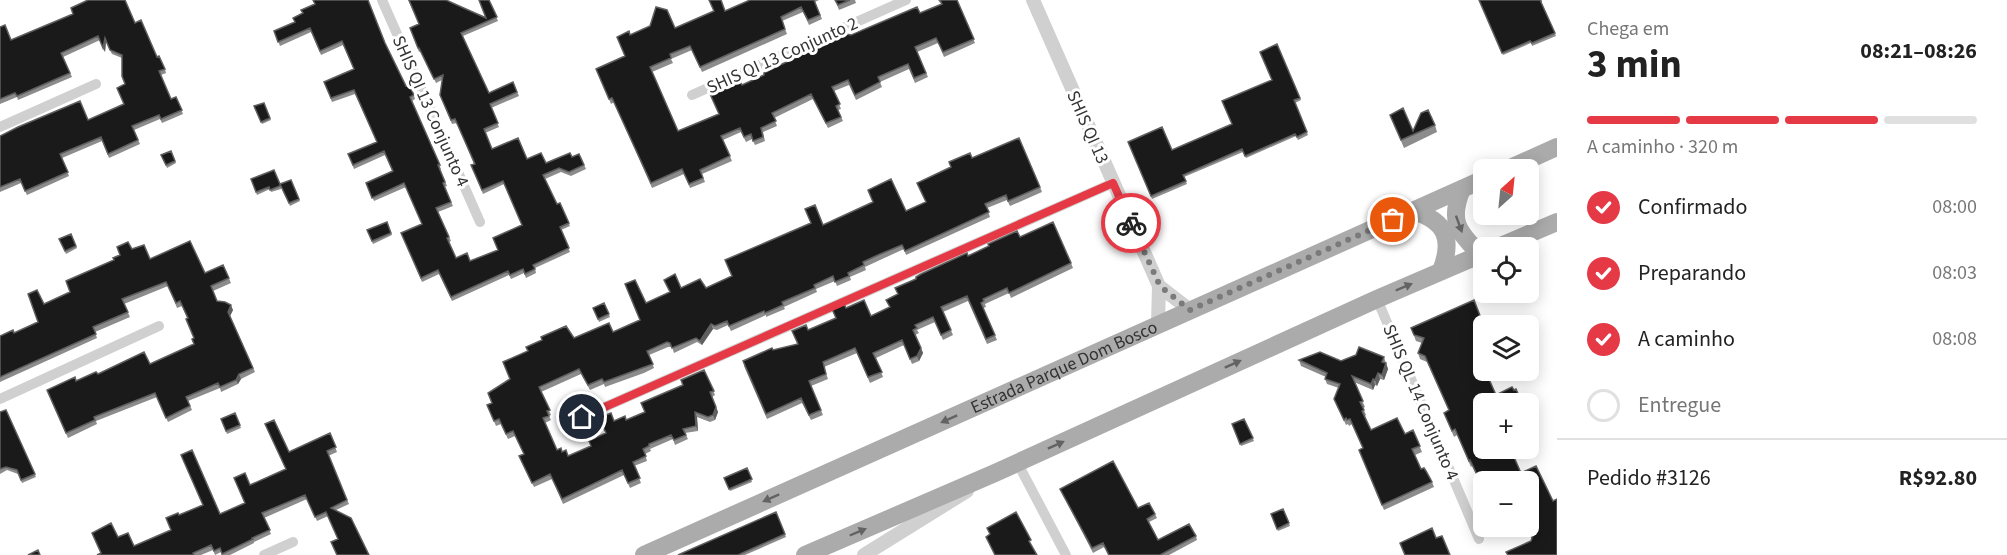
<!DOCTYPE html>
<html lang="pt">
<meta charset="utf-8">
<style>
:root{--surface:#fff;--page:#f6f6f6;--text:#222;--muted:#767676;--line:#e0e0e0;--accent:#e63946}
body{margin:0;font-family:"Source Sans 3",sans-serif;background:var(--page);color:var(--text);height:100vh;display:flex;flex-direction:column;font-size:22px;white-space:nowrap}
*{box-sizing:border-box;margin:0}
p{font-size:20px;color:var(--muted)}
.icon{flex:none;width:33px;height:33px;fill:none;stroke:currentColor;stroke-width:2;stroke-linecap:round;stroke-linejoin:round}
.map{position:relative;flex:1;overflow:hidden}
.sheet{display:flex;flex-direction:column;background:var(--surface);width:450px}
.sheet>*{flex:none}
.needle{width:39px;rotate:27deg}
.tools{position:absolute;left:1473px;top:159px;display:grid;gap:12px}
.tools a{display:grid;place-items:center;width:66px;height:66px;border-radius:9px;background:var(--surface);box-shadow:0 3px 15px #0003;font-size:30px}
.pin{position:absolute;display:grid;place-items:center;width:51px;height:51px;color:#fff;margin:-26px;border:3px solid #fff;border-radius:50%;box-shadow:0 2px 6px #0007}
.courier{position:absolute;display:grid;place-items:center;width:60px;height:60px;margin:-30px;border:4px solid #e63946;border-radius:50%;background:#fff;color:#222;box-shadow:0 2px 8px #0007}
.summary em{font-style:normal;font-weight:700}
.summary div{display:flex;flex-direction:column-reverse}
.summary{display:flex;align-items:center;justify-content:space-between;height:102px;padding:0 30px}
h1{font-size:39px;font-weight:700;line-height:45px}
.bar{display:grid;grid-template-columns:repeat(4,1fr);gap:9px 6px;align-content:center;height:72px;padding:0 30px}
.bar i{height:8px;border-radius:4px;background:var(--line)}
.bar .on{background:var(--accent)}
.bar p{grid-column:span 4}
.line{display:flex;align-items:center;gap:15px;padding:0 30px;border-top:2px solid var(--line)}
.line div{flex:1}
ol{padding:0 30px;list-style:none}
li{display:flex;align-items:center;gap:18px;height:66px}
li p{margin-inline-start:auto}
li .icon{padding:6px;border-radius:50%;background:var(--accent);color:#fff;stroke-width:4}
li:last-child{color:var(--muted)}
li i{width:33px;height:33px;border:3px solid var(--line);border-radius:50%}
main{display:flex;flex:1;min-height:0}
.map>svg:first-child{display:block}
</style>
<main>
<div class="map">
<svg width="1557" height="555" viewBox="0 0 1557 555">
<rect width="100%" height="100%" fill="#fff"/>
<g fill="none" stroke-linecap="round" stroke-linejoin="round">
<path stroke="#d0d0d0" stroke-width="10" d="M382 0 480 222
M692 95 906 0
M0 127 96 84
M1377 299 1479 539
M0 399 159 326
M582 417 1113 183
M1017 462 1066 555
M264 555 293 542"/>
<path stroke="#d0d0d0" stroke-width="14" d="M1033 0 1159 286 1158 324
M1159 286 1190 310
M864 555 967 491"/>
<g stroke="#ababab" stroke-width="18">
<path d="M1506 170 1557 147"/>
<path d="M1462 189C1449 220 1457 231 1480 254"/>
<path d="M1413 211C1447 221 1453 240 1441 271"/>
<path d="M1496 248 1557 222"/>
<path id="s1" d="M644 555 1484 179"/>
<path d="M805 555 995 473 1377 299 1484 253"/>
</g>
</g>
<path fill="#8c8c8c" d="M408 0H449L447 1 486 17 489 0 498 21 463 36 489 93 513 82 519 96 491 108 499 127 485 133 492 149 546 163 572 157 579 154 586 169 571 176 561 172 545 179 557 204 560 203 570 226 561 230 570 252 535 268 536 273 526 278 524 273 511 279 509 275 452 301 439 274 422 282 401 233 422 224 406 187 374 201 366 183 392 171 385 155 354 169 348 154 377 142 355 94 332 102 324 82 354 69 343 45 321 55 311 32 280 46 274 31 295 22 385 43 406 86 414 95 415 99 412 101 441 169H440L447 186 444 187 453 206 438 212 451 241 449 242 456 258 470 261 498 250 522 225 504 184 483 194 471 165 474 164 457 123 452 124 440 95 442 80 436 83 421 51 419 52 410 28 419 24Z
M750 0H819L815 2 822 19 809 25 803 12 782 21 787 34 702 72 692 50 671 59 673 63 652 72 678 131 718 114 742 85 851 35 920 13 941 4 938 0H957L975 43 944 57 938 43 917 52 928 77 915 83 909 69 880 82 882 87 856 100 849 85 834 91 841 109 838 110 843 121 828 128 813 99 774 118 777 126 763 132 765 141 755 145 752 139 746 142 741 132 723 140 732 161 702 174 705 182 690 188 684 174 652 188 614 102 611 104 596 69 625 56 630 35 675 28 725 11Z
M835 0H855L856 3 839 10Z
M1479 0H1542V2H1541L1556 36 1532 46 1531 43 1503 55Z
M135 23 165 69 166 73 161 75 171 99 176 97 183 114 162 123 160 119 134 130 140 144 109 158 102 141 62 158 69 176 27 195 21 183 0 192V136L88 120 124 105 125 84 122 58 112 54 106 42 105 52 100 40 63 57 72 77 18 100 17 97 0 104V27L11 40Z
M1277 44 1301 100 1295 103 1308 135 1298 140 1296 136 1246 158 1243 152 1184 177 1187 184 1152 199 1128 142 1172 150 1232 125 1271 80Z
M264 103 271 120 262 124 254 106Z
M1390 115 1413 131 1435 125 1437 132 1404 148Z
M171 151 176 163 167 168 161 155Z
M972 158 1040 187 1042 192 1010 206 1007 200 987 208 990 217 906 255 904 249 880 260 865 267 866 270 850 277 851 280 837 286 835 281 816 289 817 292 784 307 785 309 766 317V315L731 331 728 325 717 330 713 329 702 345 697 342 674 353 672 347H668L649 355 654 368 644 373 605 387 604 384 590 390 581 374 541 392 551 415 549 416 551 420 545 423 557 450 568 456 591 446 606 433 614 421 626 420 645 412 704 370 715 395 712 397 718 412 715 420 710 422 697 417 698 431 685 433 688 439 675 445 673 439 650 449 651 451 645 454 647 461 634 466 641 483 630 488 624 475 563 504 552 479 534 487 521 461 524 454 515 436 508 439 501 424 496 426 487 405 492 403 574 338 613 332 640 320 646 303 681 288H706L732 276 823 225 906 211 926 202Z
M251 179 280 184 291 180 300 201 290 206 281 187V189L271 192 270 189 257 195Z
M387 222 392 235 373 244 367 230Z
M71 234 77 248 66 254 59 239Z
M1020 237 1071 263 1073 268 1011 298 1009 293 985 304 986 307 983 308 997 340 987 344 968 301 943 312 953 335 943 340 935 322 917 330 919 333 915 335 923 353 919 361 912 364 904 345 876 358 883 377 870 383 857 353 824 367 828 379 811 386 823 415 811 420 802 403 767 419 744 366 798 344 808 330 836 318 846 308 871 316 890 307 886 300 898 295 968 256Z
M117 247 132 249 150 259 205 273 223 265 231 283 213 291 217 301 233 310 230 316 255 372 241 379 238 384 221 392 220 388 188 401 192 410 168 422 157 397 96 421 97 424 68 438 49 395 76 381 98 374 150 364 194 344V338L187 318 182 306 177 308 168 286 124 304 130 317 95 332 97 338 0 382V336L14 333 38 322 44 304 70 292 114 260 120 255Z
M1474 300 1484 326V352L1478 355 1484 367V370H1485L1496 395 1512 387 1514 390 1516 389 1522 404H1484V448H1520V450L1512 453 1521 473 1536 466 1553 501 1557 499V555H1507L1506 552 1531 541 1532 538 1527 526H1528V482H1484V497L1481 490 1483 489 1472 466 1471 467 1457 435 1454 437 1446 418 1444 413 1449 411 1427 362 1420 359 1418 353 1422 343 1416 341 1411 328Z
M604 303 610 317 599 322 593 308Z
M1384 357 1388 369 1384 380 1380 379 1377 386 1375 385 1373 390 1354 382 1365 407 1363 408 1366 415 1365 416 1371 430 1405 434 1413 430 1422 452 1415 455 1421 469 1432 482 1434 487 1384 510 1361 455 1363 448 1352 424 1349 426 1348 424 1346 425 1336 404 1339 388 1327 384 1325 379 1326 377 1301 366 1299 360 1341 361Z
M6 410 36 477 22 483 18 474 7 470 0 474V412Z
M235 413 241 428 227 434 221 419Z
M1244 419 1254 441 1241 446 1232 424Z
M330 433 337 452 328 456 349 504 336 510 338 539 328 516 317 521 307 499 264 518 271 534 254 542V543L230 555H222L221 552 215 555 213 550 201 555H97L101 553 118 537 134 546 171 530 179 515 220 514 245 503 250 485 285 469 289 452Z
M747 468 752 482 730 491 724 478Z
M1060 489 1138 508 1155 514 1157 518 1149 522 1158 540 1196 536 1197 540 1169 555H1108L1104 547 1093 553Z
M1283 509 1290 526 1278 531 1271 514Z
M776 512 786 537 745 555H678Z"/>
<path fill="#5f5f5f" d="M105 38 106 42 105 52 103 48Z
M231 305 233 310 230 316 228 312Z
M711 324 713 329 702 345 700 341Z
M921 348 923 353 919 361 917 356Z
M1386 363 1388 369 1384 380 1382 375Z
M1378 373 1380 379 1377 386 1375 380Z
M239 374 241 379 238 384 236 380Z
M1373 379 1375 385 1373 390 1371 384Z
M716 407 718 412 715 420 713 415Z
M695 412 697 417 698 431 696 426Z"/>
<path fill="#1a1a1a" stroke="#5f5f5f" stroke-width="1.5" d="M88 0H125L135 23 141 20 157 57 159 56 165 69 159 71 171 99 176 97 182 110 161 119 159 115 132 126 138 140 108 154 101 137 60 154 68 172 25 191 20 179 0 187V136L18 127 80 101 88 120 124 104 117 88 125 84 122 76V55L110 50 105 38 103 48 98 36 61 53 70 73 17 96 15 93 0 99V27L5 25 11 40 73 14 71 8Z
M313 0H368L385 43 406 86 409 85 414 95 410 97 440 165H438L445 182 443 183 451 202 436 208 449 237 447 238 456 258 467 253 470 261 498 250 493 238 522 225 503 181 482 190 471 165 475 164 455 119 451 120 440 95 443 75 434 79 419 48H418L410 28 419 24 409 0H446L486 18 479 0H489L497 17 461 33 489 93 513 82 517 92 490 104 498 123 484 129 492 149 518 138 527 159 541 153 546 163 570 153 572 157 579 154 584 165 569 172 559 168 543 175 557 204 560 203 569 223 560 227 569 248 533 265 535 269 525 274 523 269 510 275 508 271 451 297 438 270 421 278 401 233 422 224 404 183 372 198 366 183 393 171 384 151 353 165 348 154 377 142 354 90 331 98 324 82 354 69 342 41 320 51 310 28 278 42 274 31 295 22 293 18 303 13 301 10 315 4Z
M709 0H721L725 11 750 0H814L820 15 808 20 801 7 781 17 785 29 700 67 690 46 670 54 671 58 650 67 678 131 719 114 710 94 740 81 742 85 764 75V73L780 65 846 34 851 35 917 7 920 13 942 4 940 0H957L974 39 943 52 936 38 915 47 926 73 914 78 908 64 878 77 880 82 855 95 848 80 832 87 840 104 836 106 841 117 826 123 811 94 772 113 776 121 761 128 763 137 753 141 751 134 744 137 740 128 721 136 730 156 700 170 703 178 689 184 682 169 651 183 612 98 609 99 596 69 625 56 617 37 629 31 630 35 650 26 656 7 667 10 675 28 714 11Z
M835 0H850L838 5Z
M1479 0H1540L1555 33 1532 43 1530 41 1502 53Z
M1277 44 1300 98 1294 100 1307 132 1297 137 1295 134 1245 156 1242 149 1183 175 1186 181 1151 196 1128 142 1162 127 1172 150 1232 124 1222 101 1272 80 1260 52Z
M264 103 270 118 261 122 254 106Z
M1403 108 1413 131 1421 113 1428 110 1435 125 1401 140 1390 115Z
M1019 138 1040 187 1008 201 1006 195 985 204 989 212 905 251 902 245 878 255 863 262 864 265 848 273 849 276 835 282 833 276 814 285 815 288 782 302 783 305 765 313 764 311 729 326 727 321 715 326 711 324 700 341 696 338 672 348 670 343 667 342 647 351 653 364 642 368 604 382 602 379 588 385 579 369 539 387 550 410 547 411 549 416 543 418 557 450 561 448 562 452 566 450 568 456 591 446 589 441 606 433 599 418 611 413 614 421 625 416 626 420 645 412 641 403 683 385 681 380 704 370 714 391 710 392 716 407 713 415 708 417 695 412 696 426 683 429 686 435 674 440 671 435 649 444V446L643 449 646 456 633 462 640 478 628 483 622 470 562 499 550 474 532 483 519 456 524 454 513 431 506 434 499 419 494 421 487 405 492 403 488 393 510 379 503 362 528 351 526 347 542 340 541 337 566 326 574 338 609 323 613 332 640 320 625 284 635 280 646 303 670 292 664 280 675 274 681 288 700 279 706 288 732 276 725 260 811 223 805 209 815 205 823 225 873 202 868 190 891 179 906 211 926 202 917 183 951 167 949 162 970 153 972 158Z
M171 151 175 161 166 165 161 155Z
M274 170 280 184 291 180 299 199 289 203 280 184V186L270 190 269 187 256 192 251 179Z
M387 222 391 233 372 241 367 230Z
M1053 222 1071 263 1009 293 1007 288 983 299 984 301 981 303 995 335 986 339 967 296 941 307 951 330 941 335 933 317 915 325 917 328 913 330 921 348 917 356 910 359 902 340 873 353 882 372 868 377 855 348 823 362 826 374 809 381 821 410 809 415 801 398 766 414 743 361 772 348 773 350 798 344 792 331 806 325 808 330 836 318 832 309 844 304 846 308 864 300 871 316 890 307 886 300 898 294 895 288 916 279V277L921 274 967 253 968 256 989 246 988 244 1017 231 1020 237Z
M71 234 76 246 65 251 59 239Z
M190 241 205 273 223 265 229 278 211 286 217 301 225 302 231 305 228 312 253 368 239 374 236 380 220 387 218 383 186 397 190 406 166 418 155 393 94 417 95 420 66 433 47 390 75 377 76 381 96 372 98 374 144 352 150 364 194 344 192 339 194 338 186 319 188 318 180 301 176 303 166 282 122 299 128 312 93 327 96 334 0 377V336L13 330 14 333 38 322 28 294 37 290 44 304 70 292 66 281 114 260 113 258 120 255 117 247 128 242 132 249 144 245 150 259Z
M1474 300 1484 326V345L1475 349 1484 367V370H1485L1496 395 1512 387 1514 390 1516 389 1521 401 1515 404H1484V448H1510L1521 473 1536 466 1553 501 1557 499V555H1508L1506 552 1531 541 1532 538 1527 526H1528V482H1484V489L1470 460 1469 461 1455 429 1452 431 1444 413 1449 410 1425 356 1418 353 1424 338 1414 335 1411 328Z
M604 303 609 314 598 319 593 308Z
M1359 347 1384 357 1382 362 1386 363 1382 375 1378 373 1375 380 1373 379 1371 384 1352 376 1363 401 1360 402 1364 410 1362 411 1371 430 1397 418 1405 434 1413 430 1420 446 1412 449 1421 469 1424 468 1426 471 1432 482 1382 505 1359 450 1363 448 1350 419 1347 420 1346 418 1344 420 1334 399 1340 384 1325 379 1327 373 1299 360 1320 352 1341 361 1356 355Z
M6 410 35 474 21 480 17 470 6 467 0 469V412Z
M235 413 240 425 226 431 221 419Z
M1244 419 1253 438 1240 444 1232 424Z
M274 420 289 452 330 433 336 447 327 451 347 500 331 508 351 518 369 555H337L331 542 338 539 326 512 315 517 305 495 262 513 270 530 252 538 253 539 222 554 220 548 214 551 211 545 193 553 194 555H97L101 553 92 533 111 523 118 537 128 533 134 546 171 530 166 518 178 513 179 515 203 505 181 455 192 450 220 514 245 503 234 478 245 473 250 485 286 469 265 424Z
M1113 461 1138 508 1149 503 1155 514 1147 519 1158 540 1189 524 1196 536 1160 555H1109L1103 543 1092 548 1060 489Z
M747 468 752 479 729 489 724 478Z
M1283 509 1289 523 1277 529 1271 514Z
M776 512 785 534 738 555H678Z
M1016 512 1031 540 1029 541 1037 555H995L986 537 990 534 987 528Z
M1432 528 1436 538 1442 536 1450 555H1405L1400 543Z
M38 550 40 555H28Z"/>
<defs><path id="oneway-solid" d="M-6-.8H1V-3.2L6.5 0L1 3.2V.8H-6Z" transform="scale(1.5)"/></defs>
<g fill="#636363">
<use href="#oneway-solid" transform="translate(1459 224) rotate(70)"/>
<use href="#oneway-solid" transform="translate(1404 287) rotate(-23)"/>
<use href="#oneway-solid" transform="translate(1233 364) rotate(-24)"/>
<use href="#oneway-solid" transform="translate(949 419) rotate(156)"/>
<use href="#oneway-solid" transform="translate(1056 445) rotate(-24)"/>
<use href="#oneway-solid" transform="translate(771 498) rotate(156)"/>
<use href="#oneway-solid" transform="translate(858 532) rotate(-23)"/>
</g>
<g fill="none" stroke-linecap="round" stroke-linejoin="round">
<path stroke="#7a7a7a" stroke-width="6" stroke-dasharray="0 10.8" d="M1131 223 1160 286 1190 310 1393 220"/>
<path stroke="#e63946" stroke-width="8" d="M582 417 1113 183 1131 223"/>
</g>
<g text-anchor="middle" stroke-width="6" stroke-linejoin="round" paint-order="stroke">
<g font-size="18" fill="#333" stroke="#fff">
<text transform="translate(782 55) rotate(-24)" y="6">SHIS QI 13 Conjunto 2</text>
<text transform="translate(431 111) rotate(66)" y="6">SHIS QI 13 Conjunto 4</text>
<text transform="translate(1088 127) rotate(66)" y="6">SHIS QI 13</text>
<text dy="6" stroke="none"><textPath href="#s1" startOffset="460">Estrada Parque Dom Bosco</textPath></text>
<text transform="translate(1421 402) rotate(67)" y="6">SHIS QL 14 Conjunto 4</text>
</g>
</g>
</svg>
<div class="tools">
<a><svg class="needle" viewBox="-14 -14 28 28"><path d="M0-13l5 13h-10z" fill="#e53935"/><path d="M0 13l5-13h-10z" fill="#767676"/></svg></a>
<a><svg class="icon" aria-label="locate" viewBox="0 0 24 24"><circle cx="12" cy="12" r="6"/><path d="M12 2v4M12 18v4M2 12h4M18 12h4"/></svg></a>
<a><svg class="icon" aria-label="layers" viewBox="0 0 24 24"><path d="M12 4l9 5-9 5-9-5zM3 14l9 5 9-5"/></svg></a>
<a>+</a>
<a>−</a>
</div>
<div class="pin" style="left:1393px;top:220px;background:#ea580c"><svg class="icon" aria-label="bag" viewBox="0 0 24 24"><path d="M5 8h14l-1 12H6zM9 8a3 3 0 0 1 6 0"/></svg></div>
<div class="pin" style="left:582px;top:417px;background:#1f2937"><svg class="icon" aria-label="home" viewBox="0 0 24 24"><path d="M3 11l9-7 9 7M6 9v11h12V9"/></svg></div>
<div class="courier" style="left:1131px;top:223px"><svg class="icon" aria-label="bike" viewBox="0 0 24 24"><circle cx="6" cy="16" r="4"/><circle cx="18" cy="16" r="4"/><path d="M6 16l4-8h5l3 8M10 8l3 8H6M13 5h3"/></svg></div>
</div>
<section class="sheet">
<div class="summary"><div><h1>3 min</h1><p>Chega em</p></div><em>08:21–08:26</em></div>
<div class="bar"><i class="on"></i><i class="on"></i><i class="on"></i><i></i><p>A caminho · 320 m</p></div>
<ol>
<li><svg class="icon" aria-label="check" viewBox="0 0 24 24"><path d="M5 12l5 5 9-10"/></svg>Confirmado<p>08:00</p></li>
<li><svg class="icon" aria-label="check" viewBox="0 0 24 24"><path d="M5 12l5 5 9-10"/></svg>Preparando<p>08:03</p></li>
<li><svg class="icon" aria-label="check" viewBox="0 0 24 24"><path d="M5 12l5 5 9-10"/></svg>A caminho<p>08:08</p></li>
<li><i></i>Entregue</li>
</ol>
<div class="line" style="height:78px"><div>Pedido #3126</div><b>R$92.80</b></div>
</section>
</main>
